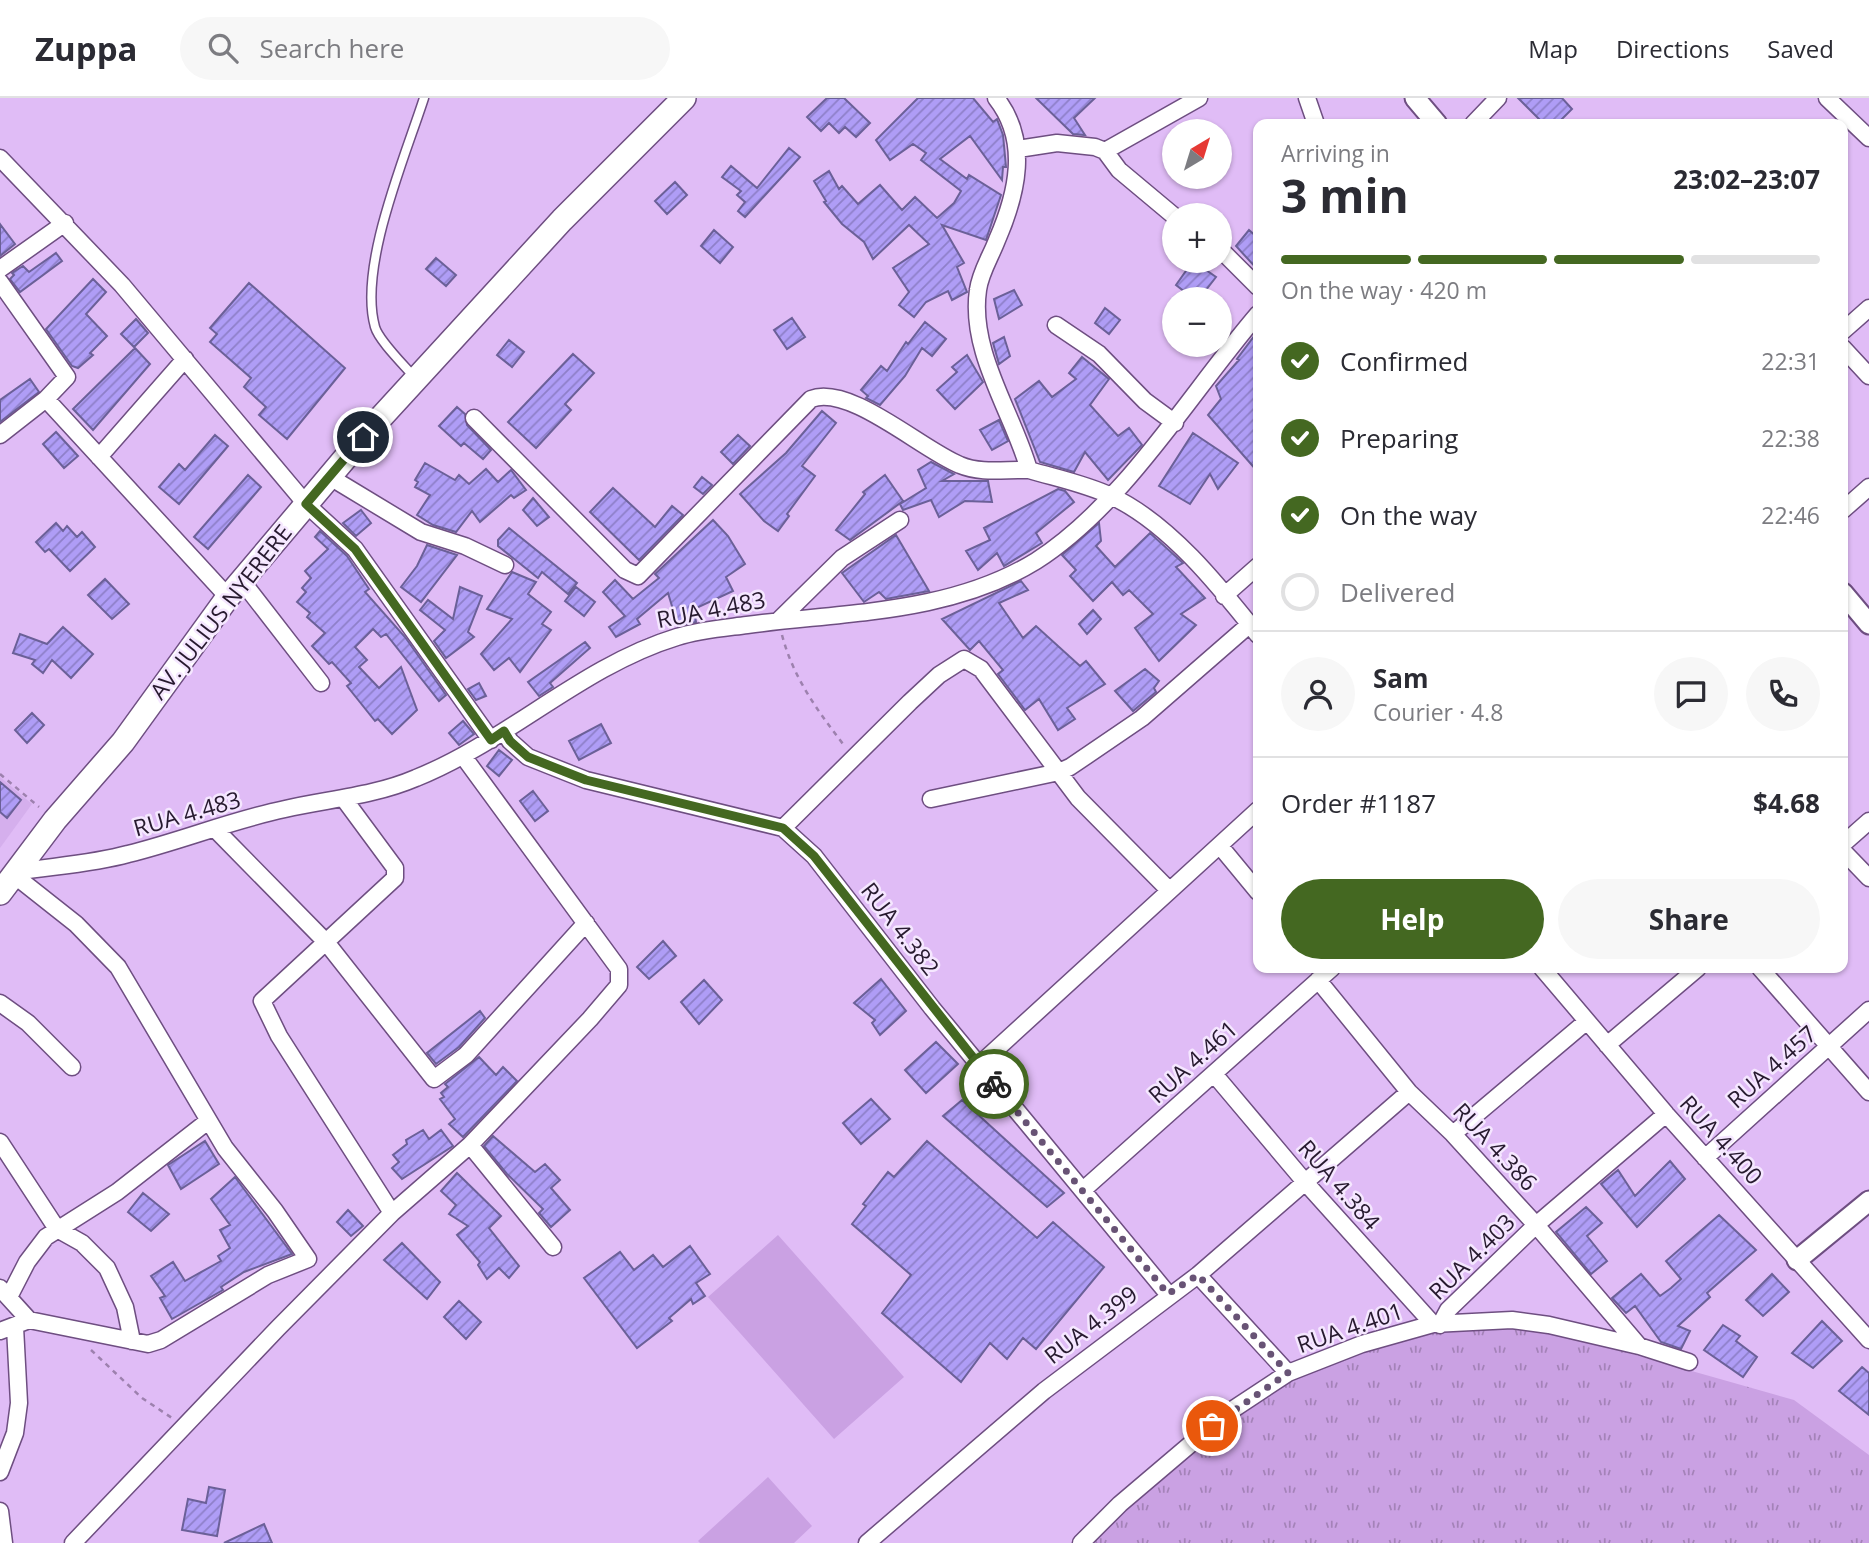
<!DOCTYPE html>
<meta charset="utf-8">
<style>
:root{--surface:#fff;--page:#f7f7f7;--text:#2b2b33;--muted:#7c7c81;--line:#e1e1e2;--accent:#446821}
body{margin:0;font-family:"Open Sans",sans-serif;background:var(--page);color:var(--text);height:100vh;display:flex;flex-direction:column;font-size:26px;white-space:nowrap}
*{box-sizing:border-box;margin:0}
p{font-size:23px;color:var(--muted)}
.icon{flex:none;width:38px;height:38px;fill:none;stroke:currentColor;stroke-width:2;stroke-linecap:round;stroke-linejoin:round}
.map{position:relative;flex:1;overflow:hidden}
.sheet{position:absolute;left:1253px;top:21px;width:595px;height:854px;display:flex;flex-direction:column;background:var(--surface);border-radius:14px;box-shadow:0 2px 5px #0004}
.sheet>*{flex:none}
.needle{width:46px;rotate:38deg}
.buttons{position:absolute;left:1162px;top:21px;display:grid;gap:14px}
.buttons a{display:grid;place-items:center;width:70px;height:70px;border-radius:50%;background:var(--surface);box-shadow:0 2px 5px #0004;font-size:35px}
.pin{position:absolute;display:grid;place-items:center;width:60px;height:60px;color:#fff;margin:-30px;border:4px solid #fff;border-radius:50%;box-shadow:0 2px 7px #0007}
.courier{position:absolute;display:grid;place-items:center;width:70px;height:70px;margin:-35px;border:5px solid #446821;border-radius:50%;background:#fff;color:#222;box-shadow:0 2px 9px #0007}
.summary em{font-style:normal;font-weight:700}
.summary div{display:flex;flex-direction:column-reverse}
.summary{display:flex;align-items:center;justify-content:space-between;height:119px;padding:0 28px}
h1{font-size:46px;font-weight:700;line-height:52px}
.bar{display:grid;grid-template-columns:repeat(4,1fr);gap:10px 7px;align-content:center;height:84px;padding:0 28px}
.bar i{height:9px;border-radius:5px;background:var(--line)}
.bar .selected{background:var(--accent)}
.bar p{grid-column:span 4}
.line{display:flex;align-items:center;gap:18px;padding:0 28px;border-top:2px solid var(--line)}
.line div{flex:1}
.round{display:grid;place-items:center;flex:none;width:74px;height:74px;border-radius:37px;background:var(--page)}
ol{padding:0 28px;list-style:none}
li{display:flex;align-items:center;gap:21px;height:77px}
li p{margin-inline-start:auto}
li .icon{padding:7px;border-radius:50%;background:var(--accent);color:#fff;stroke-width:4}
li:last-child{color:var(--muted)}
li i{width:38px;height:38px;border:4px solid var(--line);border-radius:50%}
.primary-button{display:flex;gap:14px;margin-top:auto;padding:14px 28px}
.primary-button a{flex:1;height:80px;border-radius:42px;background:var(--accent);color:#fff;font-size:28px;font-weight:700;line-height:80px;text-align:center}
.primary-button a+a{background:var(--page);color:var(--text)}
header{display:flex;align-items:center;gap:42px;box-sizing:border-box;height:98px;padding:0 35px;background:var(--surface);border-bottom:2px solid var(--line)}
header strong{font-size:33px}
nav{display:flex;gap:38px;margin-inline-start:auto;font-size:24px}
.search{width:490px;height:63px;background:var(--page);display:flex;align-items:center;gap:18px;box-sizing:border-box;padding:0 24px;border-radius:38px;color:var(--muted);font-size:26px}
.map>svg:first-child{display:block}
</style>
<header>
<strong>Zuppa</strong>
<div class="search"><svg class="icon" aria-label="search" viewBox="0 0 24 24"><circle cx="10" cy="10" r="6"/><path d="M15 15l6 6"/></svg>Search here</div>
<nav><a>Map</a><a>Directions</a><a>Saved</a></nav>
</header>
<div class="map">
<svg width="1869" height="1445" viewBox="0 0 1869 1445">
<defs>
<pattern id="grass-tufts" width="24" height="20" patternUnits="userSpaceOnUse" patternTransform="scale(1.75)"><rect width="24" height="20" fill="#caa1e3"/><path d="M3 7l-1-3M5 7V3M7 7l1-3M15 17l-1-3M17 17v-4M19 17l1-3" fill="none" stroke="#a482b8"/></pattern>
<pattern id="building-hatch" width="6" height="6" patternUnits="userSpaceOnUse" patternTransform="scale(1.75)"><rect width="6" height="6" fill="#af9df6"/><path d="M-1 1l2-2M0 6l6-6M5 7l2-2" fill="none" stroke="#8e7fc8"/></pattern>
</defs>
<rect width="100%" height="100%" fill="#e0bcf6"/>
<path fill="#d5afed" d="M0 679 32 706 0 750Z"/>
<path fill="url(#grass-tufts)" d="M1512 1222 1794 1302 1869 1357V1445H1085L1276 1282 1388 1239Z"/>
<path fill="#caa1e3" d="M778 1137 904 1279 834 1341 708 1199Z
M768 1379 812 1428 794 1445H700L698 1443Z"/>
<path fill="url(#building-hatch)" stroke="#6b6098" stroke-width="2" d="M827 0H844L870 25 856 39 845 29 839 35 829 25 821 33 807 19Z
M918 0H973L993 24 997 21 1003 37 1006 69H1003L1002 82 970 38 940 61 967 81 969 77 1001 97 986 142 942 127 964 165 957 169 967 194 952 202 948 193 926 204 914 219 899 207 909 194 893 170 929 146 909 127 873 161 864 144 842 126 824 104 826 103 814 83 829 73 839 91 842 88 858 106 880 87 902 112 915 99 937 120 954 105 961 93 921 62 926 55 913 46 890 62 876 42Z
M1036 0H1095L1074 20 1085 37 1073 36Z
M1518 0H1562L1572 11 1557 26H1544Z
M789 50 800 59 745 119 738 113 745 104 737 97 741 93 722 79 731 68 757 90Z
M675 84 687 97 667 116 655 103Z
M0 126 15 146 0 158Z
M714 132 733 149 720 165 701 148Z
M1249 132 1258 140V172L1236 148Z
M56 155 62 163 20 194 10 181 14 177 12 175 23 168 29 174Z
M436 160 456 177 446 188 426 171Z
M1193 163 1216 179 1199 201H1194L1176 187Z
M93 181 106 194 86 216 107 238 90 255 93 257 78 270 72 268 46 231Z
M249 185 345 270 287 341 259 317 266 309 244 289 251 280 210 244 217 236 210 230Z
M1014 192 1022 207 999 221 994 201Z
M1105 210 1120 222 1109 236 1095 225Z
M792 220 805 239 787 251 774 232Z
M136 221 148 235 134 249 121 236Z
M925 224 946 241 932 258 922 250 905 278 880 307 866 300 868 298 861 292 881 268 887 273 906 244 908 246Z
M1258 233V374L1208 317 1221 301 1216 288 1239 262 1237 261Z
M1004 239 1010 258 999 266 993 245Z
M509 242 524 254 512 269 497 257Z
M135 250 150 266 93 332 73 311Z
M573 256 594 275 565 306 571 312 536 350 508 324Z
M967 257 983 284 955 311 937 292 957 274 952 269Z
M1082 259 1109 281 1090 307 1118 338 1129 330 1142 347 1108 382 1085 354 1074 374 1040 364 1015 301 1039 283 1052 299 1076 281 1069 275Z
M30 281 39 294 0 324V302Z
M457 309 465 316 467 327 491 352 483 361 464 345 461 348 439 328Z
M822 313 836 325 802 368 815 378 787 416 789 418 778 433 764 423 740 396 786 355Z
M999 322 1008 343 992 352 980 332Z
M56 334 78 358 64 370 43 346Z
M1193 335 1238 365 1218 391 1210 376 1190 406 1159 388Z
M215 337 228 348 179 406 159 389 179 366 185 372Z
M738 337 750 348 733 366 721 354Z
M931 364 954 376 942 383H988L992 404 965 403 939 419 931 402 903 412 900 406 926 390 918 372Z
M425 365 455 382 459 377 469 386 486 371 498 384 511 372 526 392 514 400 511 397 480 424 472 413 456 434 433 427 417 417 430 397 415 389 418 384 415 382Z
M248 377 261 389 208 451 194 439Z
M885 377 903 403 850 442 836 432 865 396 863 394Z
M702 379 712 387 703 396 694 389Z
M613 390 655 429 672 408 683 417 639 462 590 414Z
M1058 391 1065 393 1074 404 1036 435 1042 445 1004 468 997 455 978 472 966 453 990 442 984 430Z
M533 400 549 419 537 428 523 412Z
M361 412 371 425 356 438 343 425Z
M713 422 728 438 745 466 726 479 733 493 694 511 696 524 678 528 668 495 637 521 640 526 616 539 609 529 625 518 603 494 615 482 633 501 659 480 655 476Z
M56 425 63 433 67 428 77 439 82 434 95 449 70 473 49 451 45 454 36 444Z
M1099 425 1101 443 1096 448 1115 469 1150 435 1183 465 1176 469 1205 500 1181 516 1196 527 1159 563 1135 530 1153 516 1129 492 1123 497 1112 484 1093 503 1070 478 1076 472 1062 457Z
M509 430 577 485 568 496 542 474 538 480 498 448V442Z
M320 433 347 458 369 491 365 494 405 539 446 597 439 603 386 536 381 539 373 531 355 549 367 562 359 569 379 590 401 569 417 612 392 636 378 621 375 623 347 588 351 585 332 564 329 566 312 548 325 535 307 519 310 515 297 504 306 494 302 490 311 480 305 473 328 451 315 439Z
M896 437 929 493 886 501 879 494 864 504 842 475Z
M427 447 457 457 421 504 401 489 417 468Z
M512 474 536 484 528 496 551 514 542 526 551 532 520 574 509 560 494 572 481 556 512 521 487 511Z
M105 481 129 506 112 521 88 497Z
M1021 483 1028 492 999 505 1023 540 1036 528 1080 568 1086 563 1105 586 1067 610 1075 621 1058 632 1039 601 1025 612 998 576 1003 572 979 543 970 552 942 521Z
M460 489 482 498 468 534 474 539 446 560 434 543 445 532 420 512 428 502 453 521Z
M576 489 595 504 584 518 565 503Z
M1093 512 1101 521 1087 536 1079 526Z
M63 529 93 556 71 580 52 562 43 575 32 566 35 562 13 555 20 536 47 546Z
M585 544 590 550 550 585 553 589 539 598 528 584Z
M1145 571 1159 583 1154 590 1156 594 1133 613 1115 593Z
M479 585 486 598 476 602 468 591Z
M32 615 44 627 27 645 15 632Z
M463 623 474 636 459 647 449 635Z
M601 626 611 645 579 662 569 643Z
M499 652 512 662 499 678 487 668Z
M0 684 21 702 7 720 0 714Z
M533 693 548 713 535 723 520 703Z
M663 843 676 858 649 881 637 869Z
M881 881 906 913 880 937 872 925 875 922 854 905Z
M704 882 722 902 699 926 681 904Z
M480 913 485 920 459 949 436 966 427 955Z
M936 944 958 966 926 995 905 972Z
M479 959 496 977 503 969 517 983 463 1039 449 1026 455 1021 440 1001 444 999 441 995 448 989 445 986Z
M871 1001 890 1021 861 1046 843 1025Z
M962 1002 1064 1095 1047 1109 943 1018Z
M423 1032 429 1041 441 1032 453 1048 402 1081 392 1070 399 1064 393 1057 407 1046 406 1042Z
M493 1038 535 1074 545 1066 560 1082 551 1090 570 1112 551 1129 539 1115 543 1111 507 1076 484 1048Z
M205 1043 219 1066 181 1091 168 1067Z
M927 1043 1037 1140 1053 1124 1104 1169 1036 1251 1023 1240 1007 1261 990 1245 961 1284 882 1215 911 1177 852 1126 866 1108 863 1106 888 1074 894 1079Z
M1670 1063 1685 1081 1637 1129 1601 1086 1618 1072 1635 1098Z
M457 1075 501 1118 489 1130 519 1168 509 1180 499 1170 487 1181 478 1167 480 1164 457 1137 468 1128 449 1116 456 1107 441 1093Z
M235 1079 292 1156 244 1174 221 1189 223 1192 172 1221 160 1200 165 1198 151 1178 173 1164 185 1183 221 1163 218 1158 230 1150 220 1132 230 1127 211 1101Z
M143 1095 169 1116 151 1133 128 1114Z
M1586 1109 1602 1125 1587 1138 1607 1163 1591 1176 1556 1134Z
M348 1112 363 1128 351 1138 337 1124Z
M1719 1117 1756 1152 1707 1195 1710 1199 1678 1228 1690 1233 1681 1251 1661 1244 1635 1208 1626 1215 1612 1200 1641 1176 1660 1198 1671 1190 1681 1181 1666 1163Z
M402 1145 440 1184 427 1201 384 1162Z
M690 1148 710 1176 696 1185 705 1198 693 1206 691 1201 669 1220 672 1223 637 1250 584 1180 620 1154 634 1172 653 1157 663 1169Z
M1772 1176 1789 1194 1763 1218 1746 1202Z
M459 1203 481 1224 466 1241 444 1219Z
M1822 1223 1842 1243 1813 1270 1792 1255Z
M1723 1227 1740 1238 1736 1243 1757 1259 1743 1279 1704 1252Z
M1862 1269 1869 1275V1317L1839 1293Z
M209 1389 225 1392 217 1438 182 1432 188 1401 206 1405Z
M264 1426 272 1445H224Z"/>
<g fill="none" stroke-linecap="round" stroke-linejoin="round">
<g stroke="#6e4e81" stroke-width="11">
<path id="service" d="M415 280C405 268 379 243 375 229 358 169 405 59 424 0"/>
</g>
<g stroke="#6e4e81" stroke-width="19">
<path id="minor" d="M996 0C1030 43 1017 96 997 142 991 158 980 175 978 192 969 254 1013 315 1029 372 1056 380 1086 386 1111 398 1169 425 1219 488 1258 537
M1307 0 1316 26
M1827 0 1869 40
M1473 26 1498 0
M1018 51 1057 45 1095 49 1105 53 1119 72 1174 118
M1105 53 1199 0
M0 60 122 187 306 406 355 451 491 642
M1220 151 1258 189
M0 171 65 125
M0 184 67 279 46 301 0 337
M1056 227 1099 256 1145 303 1175 325
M1843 233 1869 210
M1843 250 1869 278
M46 301 228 499
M474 320 625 472 638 478 811 301C850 286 922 352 960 367 981 376 1007 371 1029 372
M99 359 185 261
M330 379 421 434 465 448 505 467
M1843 412 1869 389
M242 483 321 585
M1224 498 1258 468
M778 523 842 460 900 422
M504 633 510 643 528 659 586 682 783 730 814 758 932 910 1168 1196
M344 701 395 770V780L262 903 279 938 392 1115
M931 701 1059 674 1070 669 1142 620 1250 526
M783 730 910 604 939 577 964 561 981 571 1078 700 1168 791
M215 731 326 844 434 981 466 957 586 825
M1843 746 1869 723
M1220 748 1258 794
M1843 753 1869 780
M16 774C53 768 92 766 128 756 181 743 232 722 285 711 329 701 374 698 416 680 508 643 582 568 677 539 699 532 724 530 747 527 844 514 950 516 1036 463 1125 406 1190 295 1258 216
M1542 870 1666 1016 1869 1242
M1760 870 1869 994
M1318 882 1409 994 1453 1036 1536 1127 1639 1248
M0 905 28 925 72 969
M1607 947 1698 870
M979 967 1258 712
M1214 976 1305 1084 1433 1226
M1453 1036 1587 923
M0 1044 57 1131 82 1145 107 1170 125 1209 132 1243
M470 1047 553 1149
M1705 1060 1869 912
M1083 1092 1332 870
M1198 1177 1288 1275
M0 1190 29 1222
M9 1199 27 1164 46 1139 117 1094 208 1023
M1440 1227 1448 1212 1536 1127 1666 1016
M0 1233 29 1222 148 1246 161 1242 268 1177 308 1161 275 1113 225 1050 118 869 76 826 14 777
M0 1374 15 1335 19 1305 15 1229
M0 1413 4 1445
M73 1445 278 1230 392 1115 470 1047 590 921 619 887V871L463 658
M867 1445 1044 1293 1198 1177 1409 994
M1081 1445 1120 1406 1226 1316 1288 1275 1362 1246 1433 1226 1512 1222 1549 1227 1639 1248 1689 1264"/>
</g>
<g stroke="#6e4e81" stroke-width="23">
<path id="tertiary" d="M1415 0 1437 26
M1843 495 1869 526
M1797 1162 1869 1103"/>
</g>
<g stroke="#6e4e81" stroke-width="26">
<path id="secondary" d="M0 795 55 722 123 644 228 499 363 339 562 122 684 0"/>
</g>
<path stroke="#9d81ae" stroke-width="2.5" stroke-dasharray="5 5" stroke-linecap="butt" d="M782 537C793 579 817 612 843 646
M0 676 39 709
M91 1252 142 1300 172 1320"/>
<use href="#service" stroke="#fff" stroke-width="8"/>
<use href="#minor" stroke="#fff" stroke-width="16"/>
<use href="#tertiary" stroke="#fff" stroke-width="19"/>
<use href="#secondary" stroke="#fff" stroke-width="23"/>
</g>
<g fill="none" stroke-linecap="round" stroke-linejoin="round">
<path stroke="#685375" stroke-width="7" stroke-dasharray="0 12.6" d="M994 986 1168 1196 1198 1177 1288 1275 1212 1328"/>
<path stroke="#446821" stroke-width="9" d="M363 339 306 406 355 451 491 642 504 633 510 643 528 659 586 682 783 730 814 758 994 986"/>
</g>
<g text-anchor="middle" stroke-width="5" stroke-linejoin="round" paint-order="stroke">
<g font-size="23" fill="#271a2f" stroke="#f5e7ff">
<text transform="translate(711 512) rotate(-11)" y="8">RUA 4.483</text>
<text transform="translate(221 514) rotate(-52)" y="8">AV. JULIUS NYERERE</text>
<text transform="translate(187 716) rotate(-16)" y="8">RUA 4.483</text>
<text transform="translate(900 831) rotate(52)" y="8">RUA 4.382</text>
<text transform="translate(1193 964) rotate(-42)" y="8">RUA 4.461</text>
<text transform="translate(1772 969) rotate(-42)" y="8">RUA 4.457</text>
<text transform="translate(1721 1042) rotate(48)" y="8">RUA 4.400</text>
<text transform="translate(1495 1049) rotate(47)" y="8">RUA 4.386</text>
<text transform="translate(1339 1087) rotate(49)" y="8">RUA 4.384</text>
<text transform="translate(1472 1159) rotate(-45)" y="8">RUA 4.403</text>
<text transform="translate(1091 1227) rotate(-38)" y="8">RUA 4.399</text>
<text transform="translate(1350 1230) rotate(-19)" y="8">RUA 4.401</text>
</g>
</g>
</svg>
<div class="buttons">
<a><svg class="needle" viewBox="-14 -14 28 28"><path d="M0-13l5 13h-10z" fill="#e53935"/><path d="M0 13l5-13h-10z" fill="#7c7c81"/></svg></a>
<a>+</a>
<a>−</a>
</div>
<div class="pin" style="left:1212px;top:1328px;background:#ea580c"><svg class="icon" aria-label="bag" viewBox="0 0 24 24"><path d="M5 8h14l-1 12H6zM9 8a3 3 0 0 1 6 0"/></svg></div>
<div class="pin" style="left:363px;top:339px;background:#1f2937"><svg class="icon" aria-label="home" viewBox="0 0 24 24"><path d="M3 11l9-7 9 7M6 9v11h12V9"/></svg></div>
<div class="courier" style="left:994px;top:986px"><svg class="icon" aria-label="bike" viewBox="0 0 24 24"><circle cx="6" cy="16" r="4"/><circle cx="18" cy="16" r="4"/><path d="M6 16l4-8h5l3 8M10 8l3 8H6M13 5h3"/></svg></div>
<section class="sheet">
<div class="summary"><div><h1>3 min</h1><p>Arriving in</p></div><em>23:02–23:07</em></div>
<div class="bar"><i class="selected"></i><i class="selected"></i><i class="selected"></i><i></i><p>On the way · 420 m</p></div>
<ol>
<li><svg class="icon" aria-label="check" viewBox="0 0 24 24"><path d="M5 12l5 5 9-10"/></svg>Confirmed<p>22:31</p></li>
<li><svg class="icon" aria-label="check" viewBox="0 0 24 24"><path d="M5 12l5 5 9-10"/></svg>Preparing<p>22:38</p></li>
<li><svg class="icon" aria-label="check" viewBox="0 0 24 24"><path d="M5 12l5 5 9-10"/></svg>On the way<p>22:46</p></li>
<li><i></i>Delivered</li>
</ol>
<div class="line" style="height:126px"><a class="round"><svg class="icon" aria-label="person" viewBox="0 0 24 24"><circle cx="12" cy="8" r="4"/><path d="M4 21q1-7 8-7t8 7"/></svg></a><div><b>Sam</b><p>Courier · 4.8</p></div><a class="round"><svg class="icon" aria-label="chat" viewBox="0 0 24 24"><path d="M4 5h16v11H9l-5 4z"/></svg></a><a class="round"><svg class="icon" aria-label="phone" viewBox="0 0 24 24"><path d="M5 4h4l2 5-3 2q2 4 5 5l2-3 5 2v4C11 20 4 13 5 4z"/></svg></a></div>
<div class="line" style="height:91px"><div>Order #1187</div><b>$4.68</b></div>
<div class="primary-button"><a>Help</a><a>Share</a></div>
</section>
</div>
